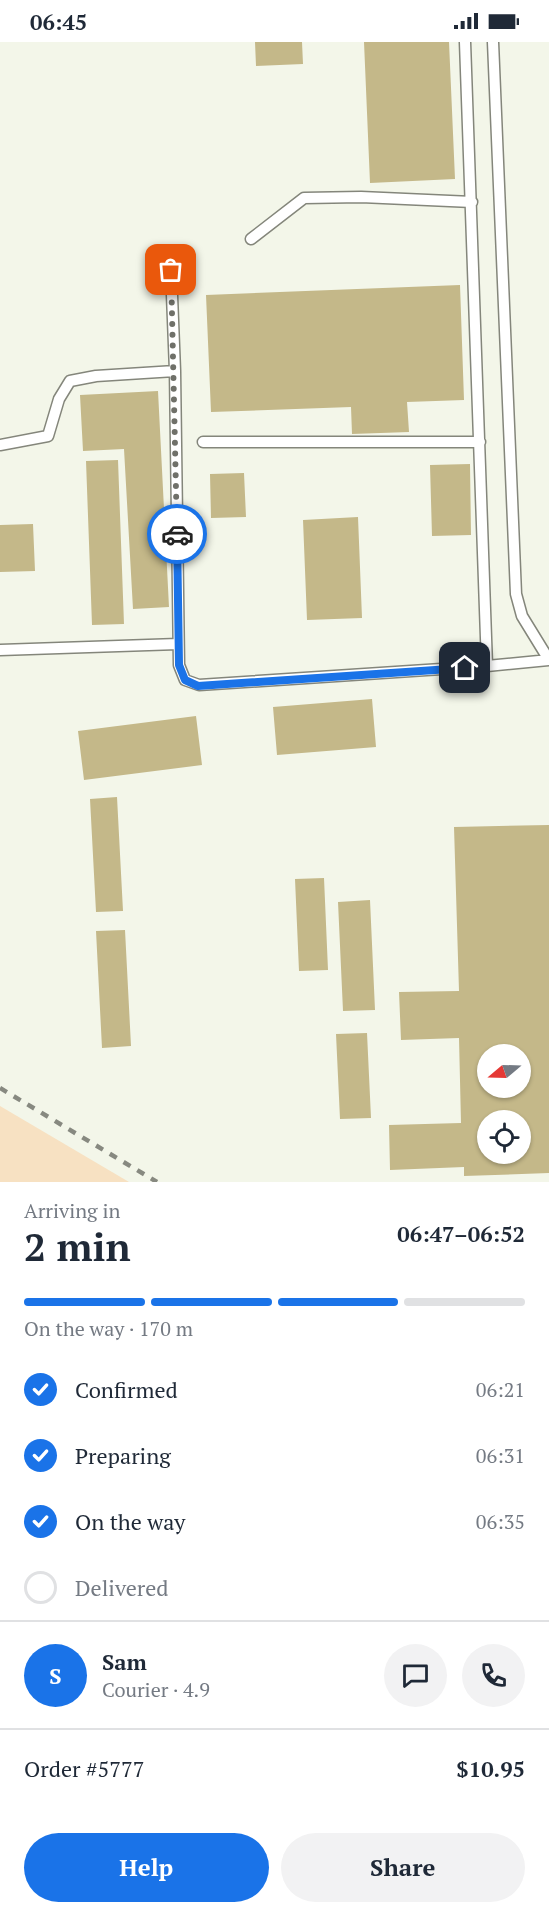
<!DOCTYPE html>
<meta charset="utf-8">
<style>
:root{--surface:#fff;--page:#f2f2f3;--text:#1f2937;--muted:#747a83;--line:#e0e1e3;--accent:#1a73e8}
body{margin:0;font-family:"PT Serif",serif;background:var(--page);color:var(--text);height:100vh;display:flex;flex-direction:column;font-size:22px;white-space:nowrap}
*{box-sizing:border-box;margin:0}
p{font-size:20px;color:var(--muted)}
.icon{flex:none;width:33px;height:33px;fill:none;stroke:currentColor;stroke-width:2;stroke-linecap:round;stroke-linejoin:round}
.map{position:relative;height:1140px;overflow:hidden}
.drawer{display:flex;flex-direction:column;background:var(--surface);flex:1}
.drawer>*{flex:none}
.needle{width:39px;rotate:251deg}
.tools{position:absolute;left:477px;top:1002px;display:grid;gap:12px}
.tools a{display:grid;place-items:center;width:54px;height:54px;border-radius:50%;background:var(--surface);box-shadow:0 2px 4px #0004;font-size:30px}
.pin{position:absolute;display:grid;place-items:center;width:51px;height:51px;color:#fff;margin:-26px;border-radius:12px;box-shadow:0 3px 9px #0006}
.courier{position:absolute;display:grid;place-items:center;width:60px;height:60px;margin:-30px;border:4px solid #1a73e8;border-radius:50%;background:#fff;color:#222;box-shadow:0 2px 8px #0007}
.headline em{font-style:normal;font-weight:800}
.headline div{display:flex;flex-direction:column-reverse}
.headline{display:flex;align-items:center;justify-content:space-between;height:102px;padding:0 24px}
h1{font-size:39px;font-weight:800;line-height:45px}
.bar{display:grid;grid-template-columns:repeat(4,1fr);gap:9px 6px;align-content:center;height:72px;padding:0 24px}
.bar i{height:8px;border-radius:4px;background:var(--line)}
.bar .active{background:var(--accent)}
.bar p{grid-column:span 4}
.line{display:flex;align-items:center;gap:15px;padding:0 24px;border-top:2px solid var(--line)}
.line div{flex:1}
.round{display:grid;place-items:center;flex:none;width:63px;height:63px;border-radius:32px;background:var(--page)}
ol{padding:0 24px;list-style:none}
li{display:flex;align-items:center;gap:18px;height:66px}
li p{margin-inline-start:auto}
li .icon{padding:6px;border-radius:50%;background:var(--accent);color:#fff;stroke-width:4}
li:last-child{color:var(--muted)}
li i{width:33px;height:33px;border:3px solid var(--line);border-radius:50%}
.primary-button{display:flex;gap:12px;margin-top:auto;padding:12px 24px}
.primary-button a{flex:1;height:69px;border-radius:36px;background:var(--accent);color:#fff;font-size:24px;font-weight:800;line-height:69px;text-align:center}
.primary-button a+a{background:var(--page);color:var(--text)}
.status{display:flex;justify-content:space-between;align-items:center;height:42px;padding:0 30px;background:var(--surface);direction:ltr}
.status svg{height:16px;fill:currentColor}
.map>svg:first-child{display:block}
</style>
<div class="status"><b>06:45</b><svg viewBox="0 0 49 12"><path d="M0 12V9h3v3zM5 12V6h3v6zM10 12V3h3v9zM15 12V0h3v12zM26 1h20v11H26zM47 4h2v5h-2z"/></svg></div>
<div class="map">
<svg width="549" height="1140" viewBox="0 0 549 1140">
<rect width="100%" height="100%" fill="#f3f6e9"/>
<path fill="#f7e1c2" d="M0 1064 129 1140H0Z"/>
<path fill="#c4b889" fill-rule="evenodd" d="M255 0H302L303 22 256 24Z
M364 0H449L455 137 370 141Z
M460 243 464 358 407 360 409 390 352 392 351 365 211 370 206 253Z
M158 349 169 565 133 567 124 407 83 409 80 353Z
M118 418 124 582 92 583 86 419Z
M470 422 471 493 432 494 430 423Z
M244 431 246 475 211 476 210 432Z
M358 475 362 576 307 578 303 478Z
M33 482 35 529 0 530V483Z
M372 657 376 705 277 713 273 665Z
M196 674 202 723 84 738 78 689Z
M117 755 123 869 96 870 90 757Z
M549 783V1131L464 1134V1125L390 1128 389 1083 461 1081 459 996 401 998 399 950 459 949 454 785ZM488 1012H520V1046H488ZM488 1078H520V1112H488Z
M324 836 328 928 299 929 295 837Z
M370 858 375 968 343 969 338 860Z
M125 888 131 1004 102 1006 96 889Z
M367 991 371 1076 340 1077 336 992Z"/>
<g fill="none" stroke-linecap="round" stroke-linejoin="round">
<g stroke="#84867b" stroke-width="13">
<path id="service" d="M465 0 487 624
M251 197 304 156 361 155 472 160
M171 228 175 329 179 623 185 638 199 643 487 624 549 618 522 574 516 552 493 0
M203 400H480
M0 403 48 394 59 357 70 339 96 334 175 329
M0 608 178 602"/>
</g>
<use href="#service" stroke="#fff" stroke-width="10"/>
<path stroke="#878980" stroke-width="4.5" stroke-dasharray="8 8" stroke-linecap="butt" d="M0 1046 157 1140"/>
</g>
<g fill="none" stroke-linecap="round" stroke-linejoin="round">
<path stroke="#6f7069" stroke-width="6" stroke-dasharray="0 10.8" d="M171 228 177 492"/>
<path stroke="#1a73e8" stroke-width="8" d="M177 492 179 623 185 638 198 644 465 626"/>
</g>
</svg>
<div class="tools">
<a><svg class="needle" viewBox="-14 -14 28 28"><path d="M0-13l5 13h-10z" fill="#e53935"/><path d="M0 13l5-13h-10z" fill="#747a83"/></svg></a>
<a><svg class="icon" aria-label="locate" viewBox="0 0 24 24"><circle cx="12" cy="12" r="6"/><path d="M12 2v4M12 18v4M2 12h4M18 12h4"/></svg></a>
</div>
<div class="pin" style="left:171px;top:228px;background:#ea580c"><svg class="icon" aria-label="bag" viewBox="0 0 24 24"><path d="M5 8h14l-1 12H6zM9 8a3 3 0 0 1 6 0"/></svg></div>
<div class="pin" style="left:465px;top:626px;background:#1f2937"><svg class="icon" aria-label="home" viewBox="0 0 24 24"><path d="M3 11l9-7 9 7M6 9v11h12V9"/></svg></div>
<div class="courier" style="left:177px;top:492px"><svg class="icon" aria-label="car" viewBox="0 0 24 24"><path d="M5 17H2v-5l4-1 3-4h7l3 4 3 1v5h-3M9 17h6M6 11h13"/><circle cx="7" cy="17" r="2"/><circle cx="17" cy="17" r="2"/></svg></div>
</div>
<section class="drawer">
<div class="headline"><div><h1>2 min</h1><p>Arriving in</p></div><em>06:47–06:52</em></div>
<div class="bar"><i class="active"></i><i class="active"></i><i class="active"></i><i></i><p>On the way · 170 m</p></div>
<ol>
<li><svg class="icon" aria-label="check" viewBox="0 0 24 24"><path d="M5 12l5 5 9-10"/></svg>Confirmed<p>06:21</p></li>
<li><svg class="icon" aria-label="check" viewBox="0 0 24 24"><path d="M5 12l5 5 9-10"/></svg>Preparing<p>06:31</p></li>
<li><svg class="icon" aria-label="check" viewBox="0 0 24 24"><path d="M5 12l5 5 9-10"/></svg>On the way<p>06:35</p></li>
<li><i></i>Delivered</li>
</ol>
<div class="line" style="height:108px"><b class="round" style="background:var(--accent);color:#fff">S</b><div><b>Sam</b><p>Courier · 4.9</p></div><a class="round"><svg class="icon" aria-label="chat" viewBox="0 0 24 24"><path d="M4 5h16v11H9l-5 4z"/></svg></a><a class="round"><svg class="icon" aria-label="phone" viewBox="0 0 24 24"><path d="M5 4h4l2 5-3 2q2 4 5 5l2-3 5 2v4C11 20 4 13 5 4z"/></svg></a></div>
<div class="line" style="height:78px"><div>Order #5777</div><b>$10.95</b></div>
<div class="primary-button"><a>Help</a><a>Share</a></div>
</section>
